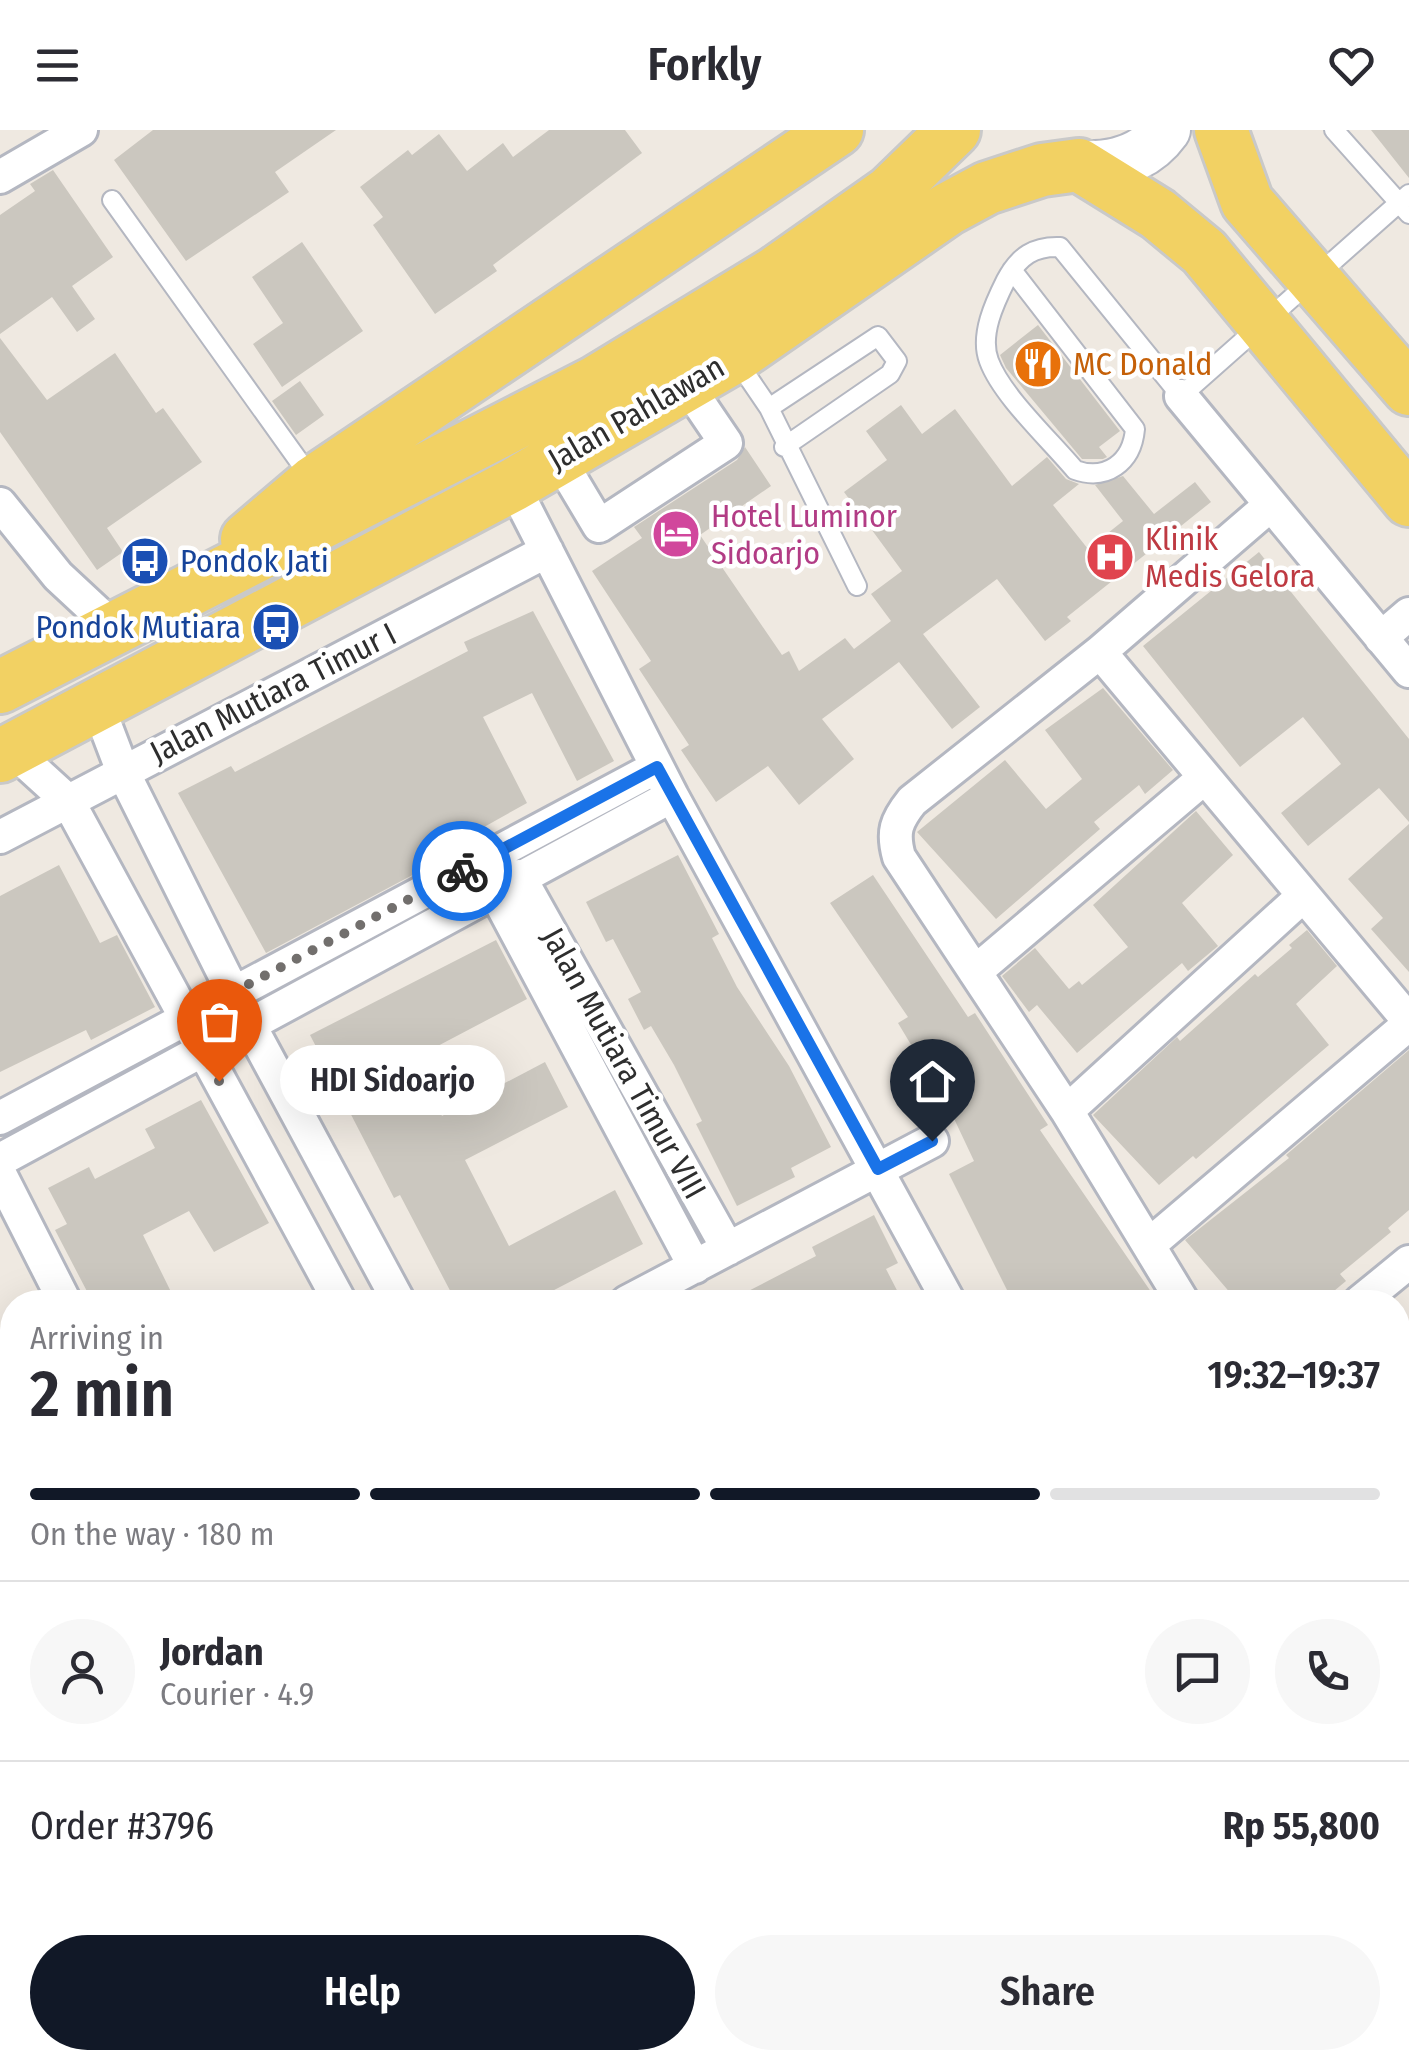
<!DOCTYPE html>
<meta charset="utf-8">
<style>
:root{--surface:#fff;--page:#f7f7f7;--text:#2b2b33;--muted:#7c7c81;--line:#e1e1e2;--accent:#111827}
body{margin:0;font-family:"Fira Sans Condensed",sans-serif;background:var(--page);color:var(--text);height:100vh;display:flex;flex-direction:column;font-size:38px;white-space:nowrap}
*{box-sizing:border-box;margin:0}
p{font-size:32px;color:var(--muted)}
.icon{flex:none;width:55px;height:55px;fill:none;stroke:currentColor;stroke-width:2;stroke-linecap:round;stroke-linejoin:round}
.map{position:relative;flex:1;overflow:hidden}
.details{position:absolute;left:0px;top:1160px;width:1410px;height:780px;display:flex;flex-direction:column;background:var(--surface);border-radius:40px 40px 0 0;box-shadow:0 10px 40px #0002}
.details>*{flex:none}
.pin{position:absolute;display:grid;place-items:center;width:85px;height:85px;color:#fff;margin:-102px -42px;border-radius:50% 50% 50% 0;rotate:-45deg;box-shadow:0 0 10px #0007}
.pin .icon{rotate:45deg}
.courier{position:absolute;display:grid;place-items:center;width:100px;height:100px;margin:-50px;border:8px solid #1a73e8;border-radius:50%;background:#fff;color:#222;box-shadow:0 2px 12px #0007}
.bubble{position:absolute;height:70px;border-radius:35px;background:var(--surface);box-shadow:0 10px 40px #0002;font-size:32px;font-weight:600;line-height:70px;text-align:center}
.headline em{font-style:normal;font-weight:600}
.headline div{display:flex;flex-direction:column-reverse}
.headline{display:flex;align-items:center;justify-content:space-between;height:170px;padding:0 30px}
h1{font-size:65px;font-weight:600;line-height:75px}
.bar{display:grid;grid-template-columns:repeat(4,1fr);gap:15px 10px;align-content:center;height:120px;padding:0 30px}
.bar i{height:12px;border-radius:8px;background:var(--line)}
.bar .active{background:var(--accent)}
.bar p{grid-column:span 4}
.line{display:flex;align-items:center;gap:25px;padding:0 30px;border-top:2px solid var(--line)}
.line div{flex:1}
.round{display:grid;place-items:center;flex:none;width:105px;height:105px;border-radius:52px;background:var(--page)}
.button{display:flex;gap:20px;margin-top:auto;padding:20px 30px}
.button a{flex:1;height:115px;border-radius:60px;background:var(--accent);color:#fff;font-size:40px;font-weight:600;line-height:115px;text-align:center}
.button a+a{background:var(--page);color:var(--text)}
header{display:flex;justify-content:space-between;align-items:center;height:130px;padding:0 30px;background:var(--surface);font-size:45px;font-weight:600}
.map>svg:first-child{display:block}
</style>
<header><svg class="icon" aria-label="menu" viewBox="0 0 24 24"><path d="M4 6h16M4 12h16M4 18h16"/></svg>Forkly<svg class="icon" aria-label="heart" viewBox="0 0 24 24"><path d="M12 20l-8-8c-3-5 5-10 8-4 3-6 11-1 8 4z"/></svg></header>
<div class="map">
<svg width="1409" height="1940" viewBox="0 0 1409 1940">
<rect width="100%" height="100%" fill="#efe9e1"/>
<path fill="#cbc7bf" d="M153 0H336L275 42 289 62 186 131 114 30Z
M549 0H625L642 23 493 135 497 141 435 184 373 95 383 87 360 57 408 20 412 25 439 4 467 41 503 13 513 27Z
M1371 0H1409V48Z
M53 40 113 127 72 156 95 189 77 202 52 167 0 204V85L35 61 30 54Z
M302 112 363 201 282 257 253 214 283 193 252 147Z
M1038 195 1120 301 1099 317 1107 327 1103 329H1082L1006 238 1000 225Z
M0 208 47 270 115 223 156 283 163 278 202 332 107 398 123 422 97 440 0 302Z
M300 251 324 285 296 305 272 271Z
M901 275 922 304 955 279 1012 356 1047 327 1066 349 1079 354 1053 375 1088 419 1123 391 1095 355 1123 346 1154 384 1195 352 1211 372 1067 487 1071 491 1045 511 997 449 923 504 980 577 952 599 899 532 822 589 854 629 799 675 768 636 716 672 681 620 689 615 639 539 651 531 592 441 642 408 634 397 737 330 745 317 771 356 700 405 782 525 789 521 799 541 845 508 854 519 891 491 871 464 902 441 844 362 887 330 866 301Z
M1259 422 1409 609V692L1379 658 1308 716 1281 683 1341 634 1303 587 1240 637 1143 516Z
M533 481 614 631 577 651 532 563 483 587 527 673 434 725 437 732 266 823 178 663 231 636 235 642 468 521 464 512Z
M1103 558 1173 640 1145 664 1139 655 1094 692 1100 699 996 789 917 702 1005 630 1046 679 1082 649 1045 600Z
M1196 681 1233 725 1182 773 1218 816 1188 841 1182 833 1077 923 1037 875 1029 882 1002 846 1035 818 1069 859 1079 851 1082 855 1128 817 1093 775Z
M1409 694V842L1371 799 1383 788 1348 749Z
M678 725 719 804 712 808 737 857 789 936 831 1017 791 1038 795 1047 737 1076 696 994 702 991 674 935 651 896 644 900 628 869 641 862 613 809 606 812 586 772Z
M59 735 100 813 117 805 155 877 91 910 86 900 0 942V766Z
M873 745 968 887 975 883 1048 995 1040 1000 1158 1172H1013L949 1044 974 1031 949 978 898 893 908 887 830 773Z
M1307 800 1337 836 1296 874 1329 915 1196 1029 1193 1026 1159 1055 1093 985 1177 907 1180 911 1255 844 1258 847 1292 818 1289 815Z
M496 810 527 869 413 929 442 986 545 932 568 977 465 1030 509 1116 615 1060 643 1114 531 1172H456L400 1065 394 1068 310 905Z
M1409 920V1080L1388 1098 1391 1102 1340 1144 1346 1151 1322 1171 1314 1161 1299 1172H1238L1185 1110 1289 1028 1286 1025Z
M201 970 269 1093 214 1122 189 1081 143 1105 176 1172H106L101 1164 91 1169 55 1100 67 1094 48 1058 89 1037 95 1049 155 1018 145 999Z
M874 1085 898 1133 886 1139 903 1172H727L816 1126 812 1117Z"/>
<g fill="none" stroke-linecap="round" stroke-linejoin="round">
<g stroke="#b4b7c1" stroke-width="22">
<path id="lane" d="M1334 0 1409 84
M112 70 311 348
M1012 140 1135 299C1132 333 1106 351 1075 340 1050 310 1002 266 989 231 979 205 995 172 1006 150 1019 126 1034 116 1060 117L1181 266 1409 64
M737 231 769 278 857 456
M769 278 878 206 897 231 890 244 784 317"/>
</g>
<g stroke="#b4b7c1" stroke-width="38">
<path id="street" d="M0 47 81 0
M1181 266 1409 541
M559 329 599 396 726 313 686 254
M513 355 672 666 949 1172
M0 374 58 446 115 499
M1381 508 1409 484
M1100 522 1409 891
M96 571 123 642 249 894 399 1172
M12 620 68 671 340 1172
M0 707 547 421
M519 746 728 1119
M494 760 695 1137
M975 842 1204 648
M1067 981 1303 766
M0 988 657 637
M0 1030 672 666
M0 1044 65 1172
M1150 1114 1409 894
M627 1172 932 1011
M1183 1172 1067 981 899 727C892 702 896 691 912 671L1100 522 1268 377
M1360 1172 1409 1132
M0 1298 12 1292
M1398 1323 1409 1318
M1398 1510 1409 1504
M0 1512 12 1506
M0 1736 12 1730
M1398 1771 1409 1765
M745 1928 752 1940
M807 1928 813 1940
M1081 1936 1098 1928
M127 1940 149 1928
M607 1940 631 1928"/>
</g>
<g stroke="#b4b7c1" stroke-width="52">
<path id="secondary" d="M1079 35C1113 37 1145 29 1166 0"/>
</g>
<g stroke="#c9c9c9" stroke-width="58">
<path id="primary" d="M1221 0 1247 72 1409 259
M247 409 314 352 837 0
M0 557 596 252 775 143 890 62 954 0
M0 626 513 355 734 227 948 79 987 58 1042 40 1079 35 1158 84 1204 122 1409 370"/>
</g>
<use href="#lane" stroke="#fff" stroke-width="18"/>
<use href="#street" stroke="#fff" stroke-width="32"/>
<use href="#secondary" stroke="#fff" stroke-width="48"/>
<use href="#primary" stroke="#f2d163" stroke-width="52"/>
</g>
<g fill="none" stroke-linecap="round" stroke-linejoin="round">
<path stroke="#726f6d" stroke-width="10" stroke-dasharray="0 18" d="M219 951 185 888 462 741"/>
<path stroke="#1a73e8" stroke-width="12" d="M462 741 657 637 878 1039 932 1011"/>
</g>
<defs>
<g id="restaurant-disc" transform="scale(2.5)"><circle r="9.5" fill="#e8710a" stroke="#fff"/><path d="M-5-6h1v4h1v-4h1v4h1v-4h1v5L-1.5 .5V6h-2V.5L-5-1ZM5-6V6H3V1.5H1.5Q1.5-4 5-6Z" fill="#fff"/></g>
<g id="hotel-disc" transform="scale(2.5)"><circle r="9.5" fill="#d1479c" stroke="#fff"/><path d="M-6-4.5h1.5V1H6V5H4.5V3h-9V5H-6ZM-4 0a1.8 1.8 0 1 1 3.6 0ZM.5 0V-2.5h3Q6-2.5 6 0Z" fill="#fff"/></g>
<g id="hospital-disc" transform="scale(2.5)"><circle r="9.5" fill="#e0444e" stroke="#fff"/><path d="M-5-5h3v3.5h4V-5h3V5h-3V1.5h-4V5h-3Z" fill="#fff"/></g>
<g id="bus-disc" transform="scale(2.5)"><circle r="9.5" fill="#1a4fb4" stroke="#fff"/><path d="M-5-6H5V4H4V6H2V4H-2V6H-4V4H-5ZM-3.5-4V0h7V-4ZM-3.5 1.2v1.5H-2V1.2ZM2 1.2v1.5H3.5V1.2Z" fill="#fff"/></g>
</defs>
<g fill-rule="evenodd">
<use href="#restaurant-disc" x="1038" y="234"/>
<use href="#hotel-disc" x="676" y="404"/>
<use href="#hospital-disc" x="1110" y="427"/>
<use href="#bus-disc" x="145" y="431"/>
<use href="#bus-disc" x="276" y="497"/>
</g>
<g text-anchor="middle" stroke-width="9" stroke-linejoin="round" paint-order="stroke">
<g font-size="32" fill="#c56008" stroke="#fff" text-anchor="start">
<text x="1073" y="245">MC Donald</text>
</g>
<g font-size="32" fill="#2e2e2e" stroke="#fff">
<text transform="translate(636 283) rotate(-30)" y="11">Jalan Pahlawan</text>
<text transform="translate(273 563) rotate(-27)" y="11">Jalan Mutiara Timur I</text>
<text transform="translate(624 933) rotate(61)" y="11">Jalan Mutiara Timur VIII</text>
</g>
<g font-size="32" fill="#b23c85" stroke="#fff" text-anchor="start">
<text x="711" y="397">Hotel Luminor<tspan x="711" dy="37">Sidoarjo</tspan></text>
</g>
<g font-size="32" fill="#be3a42" stroke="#fff" text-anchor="start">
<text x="1145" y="420">Klinik<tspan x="1145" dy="37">Medis Gelora</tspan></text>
</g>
<g font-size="32" fill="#164399" stroke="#fff" text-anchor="start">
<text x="180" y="442">Pondok Jati</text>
<text x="241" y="508" text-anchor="end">Pondok Mutiara</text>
</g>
</g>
</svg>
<div class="pin" style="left:219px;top:951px;background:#ea580c"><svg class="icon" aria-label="bag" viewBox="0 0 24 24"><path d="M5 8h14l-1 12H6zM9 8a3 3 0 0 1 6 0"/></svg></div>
<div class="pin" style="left:932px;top:1011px;background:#1f2937"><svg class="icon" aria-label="home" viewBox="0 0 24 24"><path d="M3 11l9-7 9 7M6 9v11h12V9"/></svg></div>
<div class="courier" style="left:462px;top:741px"><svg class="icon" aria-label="bike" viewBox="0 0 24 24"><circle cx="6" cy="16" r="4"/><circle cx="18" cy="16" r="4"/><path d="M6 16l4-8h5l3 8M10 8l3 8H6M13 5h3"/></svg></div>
<div class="bubble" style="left:280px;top:915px;width:225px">HDI Sidoarjo</div>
<section class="details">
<div class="headline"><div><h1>2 min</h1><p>Arriving in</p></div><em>19:32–19:37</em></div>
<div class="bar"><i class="active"></i><i class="active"></i><i class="active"></i><i></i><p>On the way · 180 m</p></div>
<div class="line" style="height:180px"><a class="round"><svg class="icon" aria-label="person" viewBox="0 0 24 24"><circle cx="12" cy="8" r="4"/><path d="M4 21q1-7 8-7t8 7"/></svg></a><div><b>Jordan</b><p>Courier · 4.9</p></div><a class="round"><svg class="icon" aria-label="chat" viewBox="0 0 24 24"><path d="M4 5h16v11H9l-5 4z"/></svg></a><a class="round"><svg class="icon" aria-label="phone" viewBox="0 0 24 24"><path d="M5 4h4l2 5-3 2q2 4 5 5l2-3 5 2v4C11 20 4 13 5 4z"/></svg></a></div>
<div class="line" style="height:130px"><div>Order #3796</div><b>Rp 55,800</b></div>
<div class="button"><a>Help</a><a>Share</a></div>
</section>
</div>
